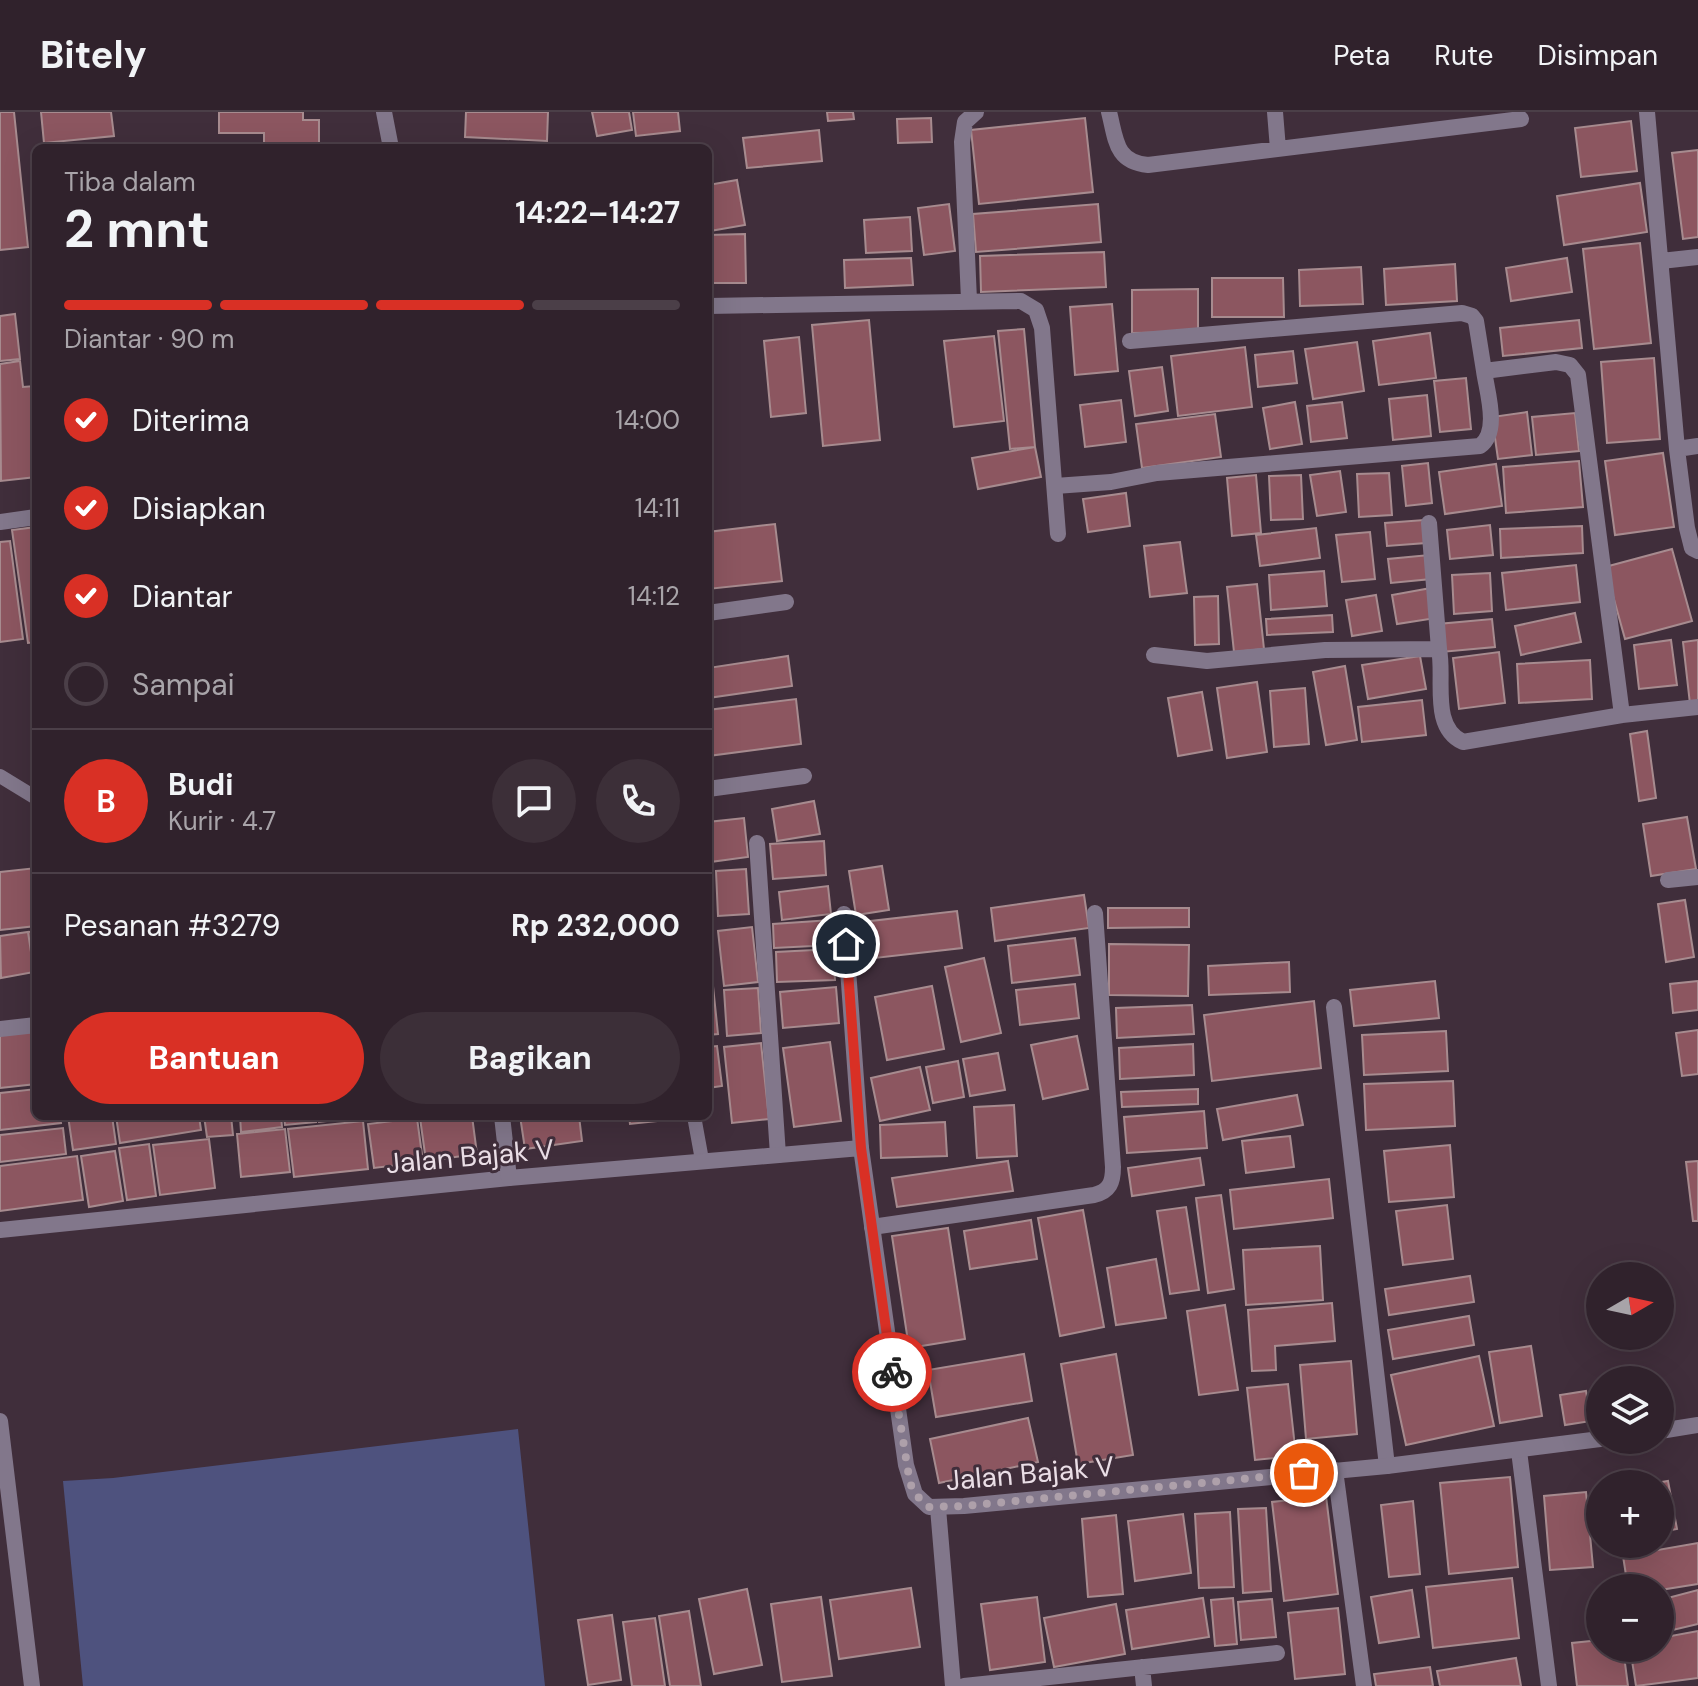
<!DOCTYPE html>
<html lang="id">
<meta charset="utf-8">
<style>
:root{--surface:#30222c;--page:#3c2f38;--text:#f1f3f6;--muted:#a8a4a9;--line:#4b3f48;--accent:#d93025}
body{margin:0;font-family:"DM Sans",sans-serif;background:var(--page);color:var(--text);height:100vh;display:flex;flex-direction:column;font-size:30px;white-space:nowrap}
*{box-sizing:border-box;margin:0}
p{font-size:26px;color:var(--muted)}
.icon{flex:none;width:44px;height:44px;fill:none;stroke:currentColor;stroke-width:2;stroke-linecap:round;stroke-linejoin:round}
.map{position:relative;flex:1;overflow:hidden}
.sheet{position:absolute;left:32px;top:32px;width:680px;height:976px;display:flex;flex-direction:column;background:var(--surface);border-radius:12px;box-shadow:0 8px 32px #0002,0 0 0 2px var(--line)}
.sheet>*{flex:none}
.needle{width:52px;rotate:81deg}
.fabs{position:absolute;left:1586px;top:1150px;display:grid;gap:16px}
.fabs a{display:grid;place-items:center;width:88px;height:88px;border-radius:50%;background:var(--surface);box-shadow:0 8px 32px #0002,0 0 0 2px var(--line);font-size:40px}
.pin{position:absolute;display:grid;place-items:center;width:68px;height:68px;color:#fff;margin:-34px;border:4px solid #fff;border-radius:50%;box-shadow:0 2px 8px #0007}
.courier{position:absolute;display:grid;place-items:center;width:80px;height:80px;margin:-40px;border:6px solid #d93025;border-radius:50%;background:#fff;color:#222;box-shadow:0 2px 10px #0007}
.overview em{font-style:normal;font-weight:700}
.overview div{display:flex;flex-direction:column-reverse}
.overview{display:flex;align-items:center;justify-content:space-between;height:136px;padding:0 32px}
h1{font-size:52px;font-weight:700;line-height:60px}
.bar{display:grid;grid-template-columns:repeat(4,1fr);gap:12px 8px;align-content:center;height:96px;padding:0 32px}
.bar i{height:10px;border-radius:6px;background:var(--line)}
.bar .selected{background:var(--accent)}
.bar p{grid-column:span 4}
.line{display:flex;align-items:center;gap:20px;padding:0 32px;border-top:2px solid var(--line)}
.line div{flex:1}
.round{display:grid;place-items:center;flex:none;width:84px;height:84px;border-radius:42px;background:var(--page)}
ol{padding:0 32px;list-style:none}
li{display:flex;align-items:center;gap:24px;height:88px}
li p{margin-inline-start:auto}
li .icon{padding:8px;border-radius:50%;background:var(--accent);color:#fff;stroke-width:4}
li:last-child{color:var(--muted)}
li i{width:44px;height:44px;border:4px solid var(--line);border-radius:50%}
.cta{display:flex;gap:16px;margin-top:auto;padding:16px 32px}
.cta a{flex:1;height:92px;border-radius:48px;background:var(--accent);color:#fff;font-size:32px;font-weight:700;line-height:92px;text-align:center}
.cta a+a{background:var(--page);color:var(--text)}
header{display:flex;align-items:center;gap:48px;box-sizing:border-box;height:112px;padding:0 40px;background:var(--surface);border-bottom:2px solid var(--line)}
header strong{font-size:38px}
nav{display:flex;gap:44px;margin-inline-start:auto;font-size:28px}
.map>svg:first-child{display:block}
</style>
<header>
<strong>Bitely</strong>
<nav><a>Peta</a><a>Rute</a><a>Disimpan</a></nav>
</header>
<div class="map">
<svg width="1698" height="1574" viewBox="0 0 1698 1574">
<rect width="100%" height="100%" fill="#402e3b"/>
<path fill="#4e527e" d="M518 1317 545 1574H83L63 1369 113 1366Z"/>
<path fill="#8c5660" stroke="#a78b8f" stroke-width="2" d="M0 0H14L28 135 0 138Z
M41 0H111L114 24 44 31Z
M219 0H303V8H319V36H264V21H219Z
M466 0H548L547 29 465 25Z
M592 0H629L632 18 597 24Z
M633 0H678L680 19 636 24Z
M827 0H853L854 7 828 9Z
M931 6 932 30 898 31 897 7Z
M1085 6 1093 80 979 92 971 18Z
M1631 9 1637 59 1581 65 1575 16Z
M819 18 822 49 747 56 743 26Z
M1698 38V125L1683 127 1672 41Z
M737 68 745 113 710 119 708 73Z
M1640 71 1647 120 1564 133 1557 84Z
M949 92 955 139 924 143 918 96Z
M1098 92 1101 130 976 140 973 102Z
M910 105 912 139 866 141 864 108Z
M745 122 746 171H708V123Z
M1640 131 1651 231 1594 237 1583 137Z
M1104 140 1106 175 981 180 980 144Z
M911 146 913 173 845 176 844 148Z
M1567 146 1572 180 1511 189 1506 156Z
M1455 152 1457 189 1386 193 1384 157Z
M1361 155 1363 192 1300 194 1299 158Z
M1212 166H1283L1284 205H1212Z
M1198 177V220L1132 221V178Z
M1112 192 1118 259 1075 263 1070 195Z
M15 202 20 247 0 249V204Z
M869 208 880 328 823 334 812 213Z
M1579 208 1582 236 1503 244 1500 216Z
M1024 217 1035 335 1010 337 998 219Z
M1430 221 1436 266 1379 273 1373 229Z
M994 224 1004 309 954 315 944 229Z
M799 225 806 301 771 305 764 229Z
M1357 230 1364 279 1313 287 1305 237Z
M1245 235 1252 295 1178 304 1171 244Z
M1293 239 1297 271 1258 275 1255 243Z
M1654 246 1660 327 1607 331 1601 250Z
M20 249 23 275 35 274 36 365 1 369 0 252Z
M1162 255 1168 299 1135 304 1129 259Z
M1466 266 1471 317 1440 320 1434 269Z
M1427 283 1431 324 1393 328 1389 287Z
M1121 288 1126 330 1085 335 1080 293Z
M1295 290 1302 332 1270 337 1263 296Z
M1342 290 1347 326 1311 330 1307 294Z
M1527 300 1532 343 1498 347 1492 305Z
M1575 301 1579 339 1536 343 1532 305Z
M1215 302 1221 345 1142 356 1136 312Z
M1035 335 1041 365 978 377 972 346Z
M1663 341 1674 415 1615 423 1605 349Z
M1579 349 1583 395 1506 401 1503 355Z
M1428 351 1432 391 1406 394 1402 354Z
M1496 352 1502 394 1445 402 1439 360Z
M1340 359 1346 400 1317 404 1310 363Z
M1389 361 1392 403 1359 405 1357 362Z
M1256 363 1261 421 1232 424 1227 366Z
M1301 363 1303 407 1271 408 1269 364Z
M1126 381 1130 414 1088 420 1083 387Z
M1424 408 1426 431 1387 434 1385 411Z
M775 412 782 469 708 477V420Z
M1490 413 1493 443 1450 447 1447 418Z
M1582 414 1583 441 1501 446 1500 417Z
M36 415V530L28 531 12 418Z
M1316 416 1320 446 1260 454 1256 423Z
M1370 420 1375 467 1342 470 1336 423Z
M10 429 23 527 0 530V430Z
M1180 430 1187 481 1150 485 1144 434Z
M1672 437 1692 509 1625 527 1605 455Z
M1429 443 1431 467 1391 471 1388 447Z
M1576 453 1580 490 1506 498 1502 461Z
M1324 459 1327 494 1271 498 1269 463Z
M1490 461 1492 499 1454 502 1452 463Z
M1257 472 1264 537 1234 540 1227 475Z
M1431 476 1436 506 1397 512 1392 483Z
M1376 483 1382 519 1352 524 1346 488Z
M1218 484 1219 532 1195 533 1194 485Z
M1575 501 1581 530 1521 543 1515 514Z
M1332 503 1333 520 1267 523 1266 507Z
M1492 507 1495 535 1441 540 1438 512Z
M1671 528 1677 573 1639 577 1634 533Z
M1698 528V591L1690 592 1683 530Z
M1499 540 1505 591 1459 597 1453 546Z
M788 544 792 574 708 586V556Z
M1420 544 1426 577 1368 587 1362 553Z
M1590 548 1592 587 1519 591 1517 552Z
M1345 554 1357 628 1326 633 1313 560Z
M1257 570 1267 640 1227 646 1217 576Z
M1305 576 1309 632 1274 635 1270 579Z
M1202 580 1212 638 1178 644 1168 586Z
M796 587 801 632 708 644V598Z
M1422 588 1426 623 1362 630 1358 595Z
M1647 619 1656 686 1639 689 1630 622Z
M814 689 820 722 777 729 772 697Z
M1687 705 1696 757 1651 764 1643 712Z
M744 706 748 745 710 750 708 710Z
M824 729 826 763 773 767 770 732Z
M882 754 889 798 856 803 849 759Z
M36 756V814L0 818V760Z
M746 757 749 802 718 804 716 759Z
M828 774 831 802 782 808 779 780Z
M1084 783 1089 816 995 829 991 796Z
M1685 788 1694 845 1666 850 1658 792Z
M1108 796H1189V815L1108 816Z
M957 799 962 836 875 846 871 809Z
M831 808 833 833 774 836 773 812Z
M752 815 758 870 724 874 718 819Z
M36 819V860H34L28 820Z
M28 820 34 860 1 866 0 824Z
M1075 826 1080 863 1012 871 1008 834Z
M1109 832 1189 833 1188 884 1109 883Z
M833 837 835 868 777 870 776 840Z
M984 846 1001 921 961 930 945 855Z
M1289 850 1290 880 1209 883 1208 854Z
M1435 869 1439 906 1354 914 1350 878Z
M1698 869V898L1673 901 1670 872Z
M1075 872 1079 906 1020 913 1016 878Z
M713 874 718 922 708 923V875Z
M932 874 944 937 887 948 875 885Z
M836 875 839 911 783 916 780 880Z
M758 876 761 921 727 924 724 878Z
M1314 889 1321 956 1212 969 1204 903Z
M1192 893 1194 922 1117 926 1116 896Z
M36 917V972L0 976V921Z
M1698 918V962L1682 964 1676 921Z
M1446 919 1448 959 1364 963 1362 923Z
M1077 924 1088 977 1043 987 1031 933Z
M830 930 841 1009 794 1015 783 936Z
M761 931 769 1007 732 1011 724 935Z
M1193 932 1194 963 1120 967 1119 936Z
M717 934 722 974 708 976V935Z
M998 941 1005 978 970 984 963 947Z
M958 949 964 985 933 991 926 955Z
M920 955 930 998 880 1009 871 966Z
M1453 969 1455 1014 1366 1018 1364 972Z
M36 977V1004H60L61 1011 0 1018V981Z
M1198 977V992L1122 995 1121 980Z
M1297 983 1303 1013 1223 1028 1217 997Z
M1014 993 1017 1044 977 1046 974 995Z
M1204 999 1207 1036 1127 1041 1124 1005Z
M68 1004H112L116 1032 73 1038Z
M116 1004H199L201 1018 120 1031Z
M204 1004H231L233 1023 207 1025Z
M240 1004H281L282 1015 241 1020Z
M284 1004H316V1010L285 1013Z
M318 1004H344V1007L319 1010Z
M432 1004H472L477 1042 426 1049 420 1006Z
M520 1004H579L582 1029 525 1037Z
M629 1004H666V1008L630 1012Z
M417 1006 423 1050 374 1056 368 1012Z
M363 1009 368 1057 294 1065 288 1017Z
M945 1010 947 1044 881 1046 880 1013Z
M63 1016 66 1042 0 1050V1023Z
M285 1017 290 1060 241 1065 237 1022Z
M1290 1024 1294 1055 1246 1061 1242 1029Z
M209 1027 215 1076 160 1083 153 1033Z
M149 1032 156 1084 127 1088 119 1036Z
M1450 1033 1454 1085 1389 1090 1384 1039Z
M115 1039 123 1089 89 1095 81 1044Z
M77 1044 83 1088 0 1099V1054Z
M1200 1046 1204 1073 1132 1084 1128 1056Z
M1008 1049 1013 1079 897 1095 892 1066Z
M1698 1049V1109H1693L1686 1050Z
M1329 1067 1333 1106 1234 1117 1230 1078Z
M1221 1083 1234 1177 1208 1181 1196 1086Z
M1447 1093 1453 1147 1403 1153 1396 1099Z
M1186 1095 1199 1178 1170 1182 1157 1099Z
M1083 1098 1104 1215 1060 1224 1038 1106Z
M1031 1108 1037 1147 970 1157 964 1119Z
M948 1116 965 1227 909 1236 892 1124Z
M1320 1134 1323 1188 1246 1193 1243 1138Z
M1156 1147 1166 1206 1116 1213 1107 1156Z
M1470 1164 1474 1190 1389 1203 1385 1177Z
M1332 1191 1335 1229 1275 1234 1276 1258 1252 1259 1248 1198Z
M1225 1193 1238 1278 1199 1283 1187 1199Z
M1469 1204 1474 1233 1393 1247 1388 1218Z
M1531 1234 1542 1304 1500 1311 1489 1240Z
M1024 1242 1032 1289 936 1305 928 1258Z
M1116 1242 1133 1343 1078 1352 1061 1252Z
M1479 1244 1494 1314 1406 1333 1391 1263Z
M1351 1249 1357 1322 1306 1327 1300 1253Z
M1288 1272 1296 1344 1255 1348 1247 1276Z
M1586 1279 1591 1309 1565 1313 1560 1283Z
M1028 1306 1038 1350 939 1371 930 1327Z
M1510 1365 1518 1455 1449 1462 1440 1371Z
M1668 1369 1677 1417 1660 1420V1372H1650Z
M1586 1380 1593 1455 1550 1458 1544 1384Z
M1326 1384 1338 1482 1284 1489 1272 1390Z
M1413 1389 1420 1462 1389 1465 1381 1393Z
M1266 1396 1271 1479 1243 1481 1238 1397Z
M1230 1400 1234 1475 1199 1476 1195 1402Z
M1183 1402 1191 1461 1135 1469 1128 1409Z
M1116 1403 1123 1482 1088 1485 1082 1407Z
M1698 1431V1472L1660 1478V1476H1628L1623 1444Z
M1512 1466 1519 1526 1433 1536 1426 1475Z
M911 1476 920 1535 839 1547 830 1488Z
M747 1477 762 1553 714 1562 699 1487Z
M1412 1478 1419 1525 1379 1531 1371 1485Z
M1698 1478V1512L1660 1521V1488Z
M821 1485 832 1564 782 1570 771 1492Z
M1037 1485 1045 1550 990 1558 981 1492Z
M1203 1486 1209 1525 1132 1537 1126 1498Z
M1233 1486 1237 1532 1215 1534 1211 1488Z
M1272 1487 1276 1525 1241 1528 1238 1490Z
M1116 1492 1125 1542 1054 1555 1044 1506Z
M1338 1496 1345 1562 1295 1567 1288 1501Z
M689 1499 701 1574H670L659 1504Z
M612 1503 621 1568 588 1573 578 1508Z
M655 1506 665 1574H632L623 1510Z
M1698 1519V1566L1636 1574 1630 1536H1660V1526Z
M1600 1528V1536H1623L1628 1574H1577L1572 1531Z
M1516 1546 1521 1574H1440L1437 1559Z
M1430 1555 1433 1574H1376L1374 1562Z"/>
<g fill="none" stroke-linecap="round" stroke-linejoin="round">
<path stroke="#82778b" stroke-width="14" d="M0 664 36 686
M694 1004 702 1048"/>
<path stroke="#82778b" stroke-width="16" d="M1109 0C1116 27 1115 50 1148 53L1521 7
M1275 0 1278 37
M1647 0 1677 337 1687 416 1692 436 1698 439
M1661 149 1698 145
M969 188 962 30 965 10 976 0
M708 194 1021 189 1036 198 1042 216 1058 422
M1130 229 1462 201 1472 204 1476 209 1484 259 1556 250 1570 253 1578 263 1622 603
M1677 337 1698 334
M1055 374 1111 370 1157 361 1480 334C1500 320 1487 280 1484 259
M0 410 36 405
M1429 411 1439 537
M708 501 786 490
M1154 543 1207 549 1325 538 1439 537C1445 566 1430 615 1463 630L1622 603 1698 595
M708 677 804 664
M757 731 778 1043
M1668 768 1698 765
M844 802 861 1036
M1334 895 1387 1354
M0 917 36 913
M872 1115 1094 1083C1110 1079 1113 1070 1113 1055L1095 801
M0 1118 509 1066
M0 1309 32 1574
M1519 1339 1549 1574
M1335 1358 1364 1574
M938 1396 953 1574
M1142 1555 1144 1574
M964 1574 1277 1541"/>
<path stroke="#82778b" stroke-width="16" d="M384 0 391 36
M502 1004 509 1066 861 1036 906 1353 915 1382 929 1395 964 1394 1387 1354 1600 1327
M1660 1319 1698 1313"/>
</g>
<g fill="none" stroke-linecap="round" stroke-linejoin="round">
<path stroke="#aea0aa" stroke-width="8" stroke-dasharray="0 14.4" d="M892 1260 910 1371 915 1382 929 1395 964 1394 1304 1361"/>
<path stroke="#d93025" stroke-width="10" d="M846 832 861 1036 892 1260"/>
</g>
<g text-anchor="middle" stroke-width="6" stroke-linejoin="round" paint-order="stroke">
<g font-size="28" fill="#eadee6" stroke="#402e3b">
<text transform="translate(470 1044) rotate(-5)" y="10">Jalan Bajak V</text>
<text transform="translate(1030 1361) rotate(-5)" y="10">Jalan Bajak V</text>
</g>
</g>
</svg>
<div class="fabs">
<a><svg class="needle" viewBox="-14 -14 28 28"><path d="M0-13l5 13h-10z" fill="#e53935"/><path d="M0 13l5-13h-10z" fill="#a8a4a9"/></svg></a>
<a><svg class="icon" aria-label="layers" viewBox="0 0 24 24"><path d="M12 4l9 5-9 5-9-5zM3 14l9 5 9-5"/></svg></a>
<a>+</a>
<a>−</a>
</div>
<div class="pin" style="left:1304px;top:1361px;background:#ea580c"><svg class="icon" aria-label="bag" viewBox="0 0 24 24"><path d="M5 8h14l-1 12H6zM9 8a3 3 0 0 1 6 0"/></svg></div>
<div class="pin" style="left:846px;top:832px;background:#1f2937"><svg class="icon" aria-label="home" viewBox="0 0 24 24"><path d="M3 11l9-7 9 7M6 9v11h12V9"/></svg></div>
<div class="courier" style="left:892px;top:1260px"><svg class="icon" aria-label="bike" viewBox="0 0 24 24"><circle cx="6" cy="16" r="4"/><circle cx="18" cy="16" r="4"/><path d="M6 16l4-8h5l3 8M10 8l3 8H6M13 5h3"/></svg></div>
<section class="sheet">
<div class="overview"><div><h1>2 mnt</h1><p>Tiba dalam</p></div><em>14:22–14:27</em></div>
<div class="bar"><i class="selected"></i><i class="selected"></i><i class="selected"></i><i></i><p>Diantar · 90 m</p></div>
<ol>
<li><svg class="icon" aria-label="check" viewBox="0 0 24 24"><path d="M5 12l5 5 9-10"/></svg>Diterima<p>14:00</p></li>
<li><svg class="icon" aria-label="check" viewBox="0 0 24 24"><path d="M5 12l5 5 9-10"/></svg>Disiapkan<p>14:11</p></li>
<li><svg class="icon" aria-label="check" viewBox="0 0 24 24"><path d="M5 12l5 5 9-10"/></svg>Diantar<p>14:12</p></li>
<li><i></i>Sampai</li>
</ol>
<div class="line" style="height:144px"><b class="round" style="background:var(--accent);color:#fff">B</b><div><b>Budi</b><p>Kurir · 4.7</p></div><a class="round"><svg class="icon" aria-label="chat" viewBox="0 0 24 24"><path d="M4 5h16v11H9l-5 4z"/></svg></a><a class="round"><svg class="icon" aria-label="phone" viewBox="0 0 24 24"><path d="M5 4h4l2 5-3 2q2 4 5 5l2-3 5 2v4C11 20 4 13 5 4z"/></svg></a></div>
<div class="line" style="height:104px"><div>Pesanan #3279</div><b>Rp 232,000</b></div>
<div class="cta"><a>Bantuan</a><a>Bagikan</a></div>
</section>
</div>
